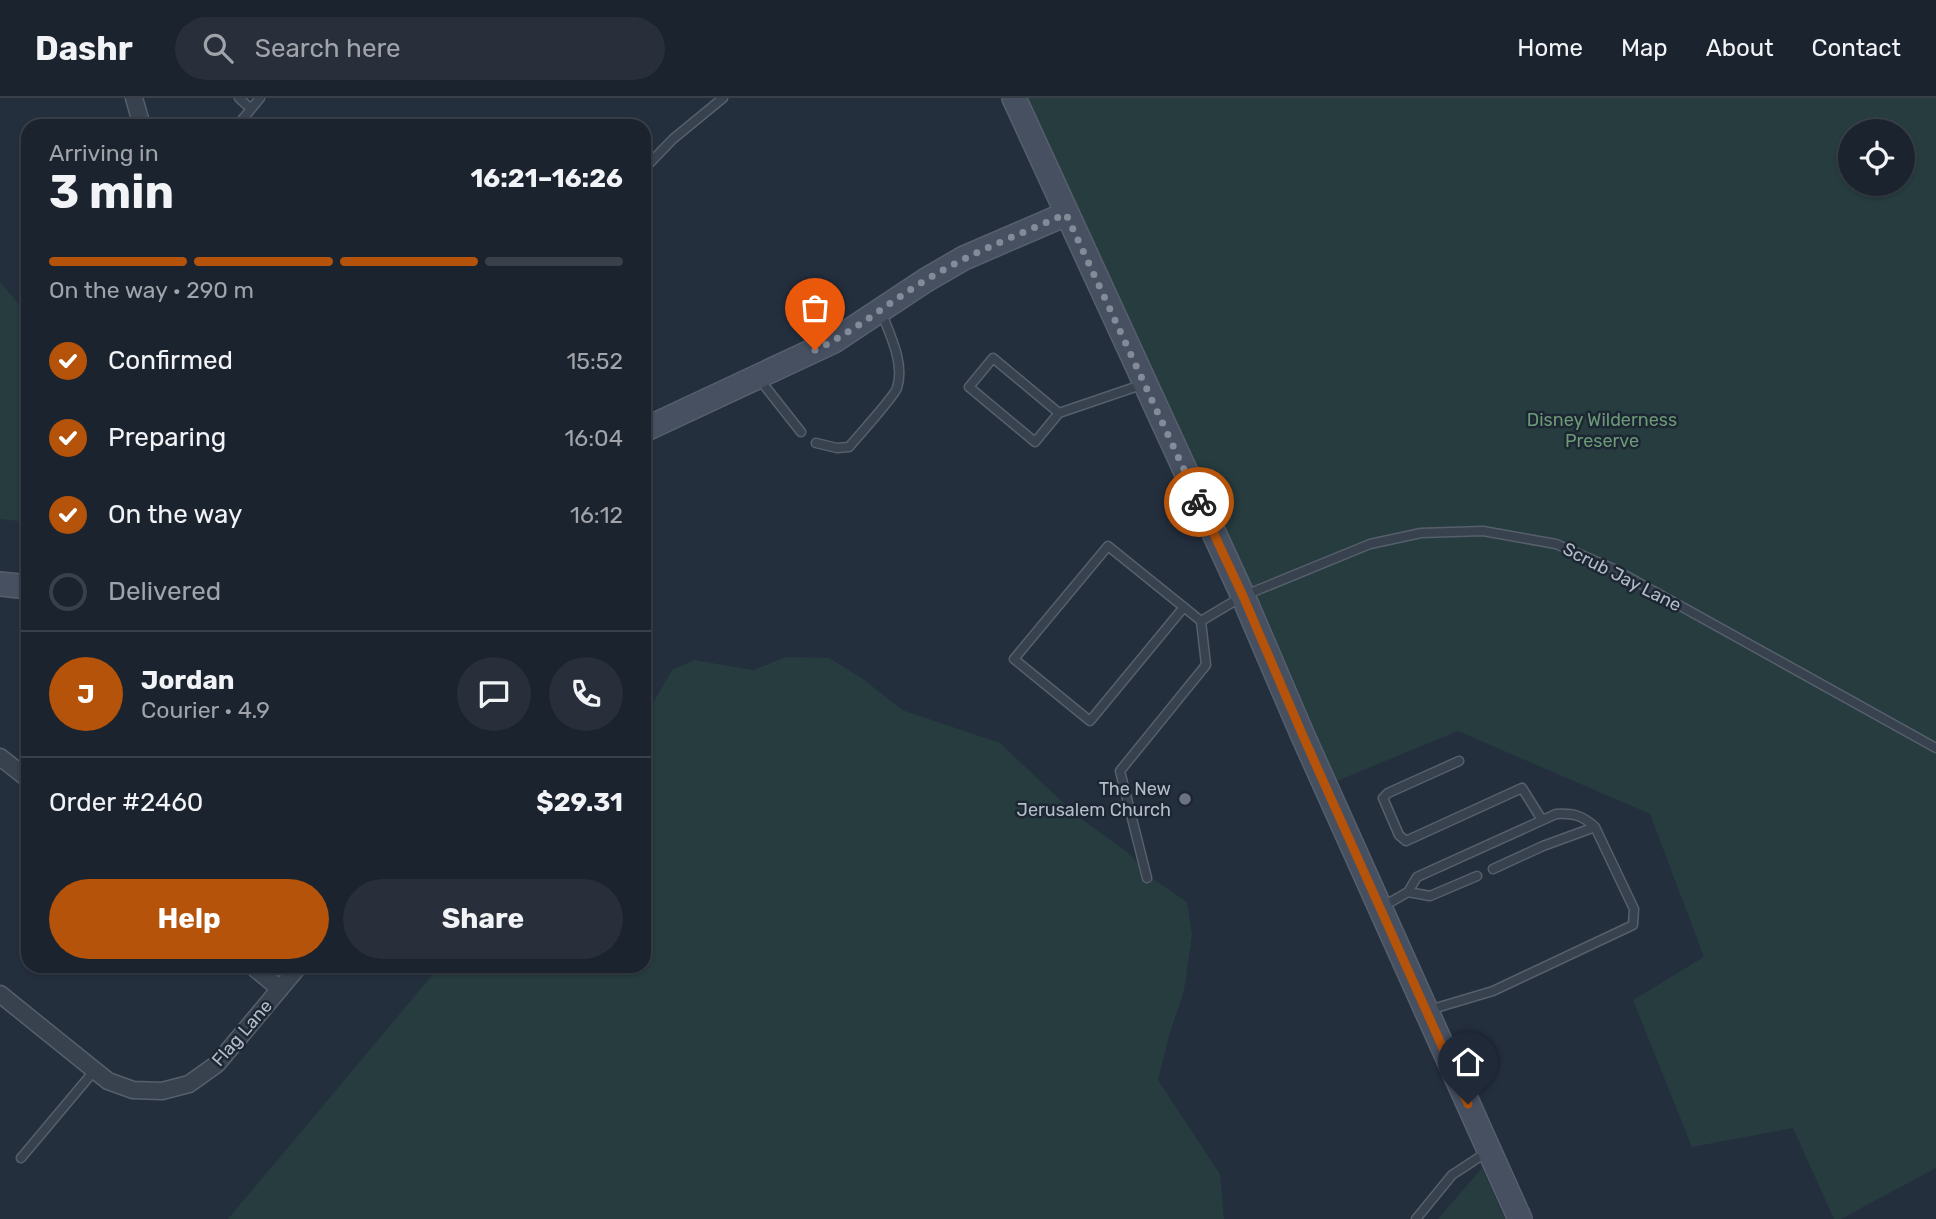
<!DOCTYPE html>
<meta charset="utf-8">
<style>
:root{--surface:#1b232e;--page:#282f3a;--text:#f1f3f6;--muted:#a0a4aa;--line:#39404a;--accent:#b45309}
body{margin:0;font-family:Rubik,sans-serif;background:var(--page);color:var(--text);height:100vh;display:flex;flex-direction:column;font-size:26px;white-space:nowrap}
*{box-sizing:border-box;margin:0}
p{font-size:23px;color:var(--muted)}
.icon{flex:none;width:38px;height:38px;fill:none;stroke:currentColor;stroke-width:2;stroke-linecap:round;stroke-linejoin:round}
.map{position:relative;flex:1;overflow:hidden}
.sheet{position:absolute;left:21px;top:21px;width:630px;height:854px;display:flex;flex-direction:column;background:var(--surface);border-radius:21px;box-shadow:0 2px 5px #0004,0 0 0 2px var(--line)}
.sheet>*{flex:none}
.controls{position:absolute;left:1838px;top:21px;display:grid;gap:14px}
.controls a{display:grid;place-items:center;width:77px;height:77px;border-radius:50%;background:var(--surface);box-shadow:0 2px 5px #0004,0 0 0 2px var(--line);font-size:35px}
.pin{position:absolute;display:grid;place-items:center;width:60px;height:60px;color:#fff;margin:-72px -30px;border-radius:50% 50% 50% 0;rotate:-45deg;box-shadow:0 0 7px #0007}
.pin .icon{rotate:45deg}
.courier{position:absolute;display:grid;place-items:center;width:70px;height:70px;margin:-35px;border:5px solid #b45309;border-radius:50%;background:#fff;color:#222;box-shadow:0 2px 9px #0007}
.overview em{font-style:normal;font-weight:700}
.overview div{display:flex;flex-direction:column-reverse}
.overview{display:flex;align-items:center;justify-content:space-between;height:119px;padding:0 28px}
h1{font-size:46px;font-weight:700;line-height:52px}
.bar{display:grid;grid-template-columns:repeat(4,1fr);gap:10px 7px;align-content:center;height:84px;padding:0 28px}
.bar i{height:9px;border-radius:5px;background:var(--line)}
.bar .selected{background:var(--accent)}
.bar p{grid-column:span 4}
.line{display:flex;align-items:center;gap:18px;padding:0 28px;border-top:2px solid var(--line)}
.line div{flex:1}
.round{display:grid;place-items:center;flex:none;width:74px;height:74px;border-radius:37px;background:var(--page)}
ol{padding:0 28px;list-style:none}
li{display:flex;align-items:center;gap:21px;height:77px}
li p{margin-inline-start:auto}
li .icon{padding:7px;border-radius:50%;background:var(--accent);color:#fff;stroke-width:4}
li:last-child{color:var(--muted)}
li i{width:38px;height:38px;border:4px solid var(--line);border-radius:50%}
.button{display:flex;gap:14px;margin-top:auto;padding:14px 28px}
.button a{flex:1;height:80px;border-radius:42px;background:var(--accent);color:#fff;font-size:28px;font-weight:700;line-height:80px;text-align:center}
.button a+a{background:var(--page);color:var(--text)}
header{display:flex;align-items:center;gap:42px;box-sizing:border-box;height:98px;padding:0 35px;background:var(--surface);border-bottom:2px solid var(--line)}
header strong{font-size:33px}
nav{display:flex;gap:38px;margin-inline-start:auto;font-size:24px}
.search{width:490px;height:63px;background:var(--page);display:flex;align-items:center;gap:18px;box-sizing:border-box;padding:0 24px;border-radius:38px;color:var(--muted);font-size:26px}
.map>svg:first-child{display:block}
</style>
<header>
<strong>Dashr</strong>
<div class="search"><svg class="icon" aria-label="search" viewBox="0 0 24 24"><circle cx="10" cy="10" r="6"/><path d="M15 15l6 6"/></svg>Search here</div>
<nav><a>Home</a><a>Map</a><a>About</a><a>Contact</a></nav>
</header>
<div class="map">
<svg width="1936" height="1121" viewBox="0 0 1936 1121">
<rect width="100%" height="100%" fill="#242f3e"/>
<path fill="#263c3f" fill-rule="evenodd" d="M1023 0H1936V1070L1841 1121H1834L1793 1030 1692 1049 1633 902 1704 859 1650 716 1458 633 1332 685ZM1850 33H1902V86H1850Z
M0 184 14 200 28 223V424L0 421Z
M786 559 829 560 863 581 902 612 1000 645 1076 717 1127 754 1153 781 1187 804 1192 837 1184 893 1170 934 1158 982 1220 1076 1224 1121H228L440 868H644V621L672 572 694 562 753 572Z
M1482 1070 1505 1121H1438Z"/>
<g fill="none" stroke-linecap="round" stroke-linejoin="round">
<g stroke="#565f6c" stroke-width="11">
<path id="lane" d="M239 0 251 11
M237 28 260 0
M644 71 673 41 723 0
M760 282 801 334
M1059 315 993 260 969 289 1035 344 1059 315 1144 286
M816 345 837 350 849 349C858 338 894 299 897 290 905 266 890 237 882 216
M1184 509 1090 623 1014 561 1108 448 1201 523 1243 498 1370 446 1421 435 1483 433 1556 446 1614 471 1936 650
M1459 663 1388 695 1383 700 1399 737 1406 743 1522 690 1542 722
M1493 771 1543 748 1595 729
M1147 780 1120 673 1206 567 1201 523
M1408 794 1430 798 1477 778
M1382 809 1408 794 1417 779 1556 716C1573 715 1582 717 1595 729L1634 811 1633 827 1493 893 1429 912
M21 1060 94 973
M1416 1121 1452 1077 1487 1054"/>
</g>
<g stroke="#565f6c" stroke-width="19">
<path id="street" d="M134 0 142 28
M0 659 28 681
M252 868 280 891
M0 896 108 983 133 992 162 993 189 986 217 966 299 868"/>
</g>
<g stroke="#565f6c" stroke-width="26">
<path id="secondary" d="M1014 0 1243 498 1303 638 1520 1121
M644 332 834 243 926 182 964 160 1066 116
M0 486 28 489"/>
</g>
<use href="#lane" stroke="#38414e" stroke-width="8"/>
<use href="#street" stroke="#38414e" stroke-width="16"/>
<use href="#secondary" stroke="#465061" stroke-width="23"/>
</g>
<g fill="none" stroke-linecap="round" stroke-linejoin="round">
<path stroke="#828b98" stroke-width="7" stroke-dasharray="0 12.6" d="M815 252C856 233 890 203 929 180 973 154 1020 136 1066 116L1199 404"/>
<path stroke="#b45309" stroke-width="9" d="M1199 404 1243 498 1303 638 1468 1006"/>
</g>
<circle fill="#6b7280" stroke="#1d2633" stroke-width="2.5" cx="1185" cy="701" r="7"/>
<g text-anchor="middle" stroke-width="5" stroke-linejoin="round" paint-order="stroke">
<g font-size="18" fill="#6b9a76" stroke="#1d2633">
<text x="1602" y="328">Disney Wilderness<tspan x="1602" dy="21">Preserve</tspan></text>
</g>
<g font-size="18" fill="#b4bcc9" stroke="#1d2633">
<text transform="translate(1622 479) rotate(27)" y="6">Scrub Jay Lane</text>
<text transform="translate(242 935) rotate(-49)" y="6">Flag Lane</text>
</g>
<g font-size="18" fill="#b4bcc9" stroke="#1d2633" text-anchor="end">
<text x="1171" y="697">The New<tspan x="1171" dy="21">Jerusalem Church</tspan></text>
</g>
</g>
</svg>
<div class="controls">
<a><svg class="icon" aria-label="locate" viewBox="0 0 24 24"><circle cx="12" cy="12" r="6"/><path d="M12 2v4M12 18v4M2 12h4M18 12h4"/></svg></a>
</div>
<div class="pin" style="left:815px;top:252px;background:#ea580c"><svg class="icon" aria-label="bag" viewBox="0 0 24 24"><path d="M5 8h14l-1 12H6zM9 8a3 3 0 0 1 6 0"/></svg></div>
<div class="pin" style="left:1468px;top:1006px;background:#1f2937"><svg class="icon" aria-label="home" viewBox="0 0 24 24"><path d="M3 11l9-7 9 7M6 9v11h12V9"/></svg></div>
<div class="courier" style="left:1199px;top:404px"><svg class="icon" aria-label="bike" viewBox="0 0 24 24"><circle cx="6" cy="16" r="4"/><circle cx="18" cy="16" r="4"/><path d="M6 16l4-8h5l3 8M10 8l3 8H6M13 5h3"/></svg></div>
<section class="sheet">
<div class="overview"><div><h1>3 min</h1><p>Arriving in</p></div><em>16:21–16:26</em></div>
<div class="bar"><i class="selected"></i><i class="selected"></i><i class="selected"></i><i></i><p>On the way · 290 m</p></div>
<ol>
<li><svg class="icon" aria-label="check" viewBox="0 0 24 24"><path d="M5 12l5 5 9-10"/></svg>Confirmed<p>15:52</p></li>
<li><svg class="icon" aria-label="check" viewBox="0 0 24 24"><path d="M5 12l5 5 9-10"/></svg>Preparing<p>16:04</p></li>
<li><svg class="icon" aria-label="check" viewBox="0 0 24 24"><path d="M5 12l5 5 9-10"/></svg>On the way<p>16:12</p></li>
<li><i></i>Delivered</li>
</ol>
<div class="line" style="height:126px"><b class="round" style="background:var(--accent);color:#fff">J</b><div><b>Jordan</b><p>Courier · 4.9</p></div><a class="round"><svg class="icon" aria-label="chat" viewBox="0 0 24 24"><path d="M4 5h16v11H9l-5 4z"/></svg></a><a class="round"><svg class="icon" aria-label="phone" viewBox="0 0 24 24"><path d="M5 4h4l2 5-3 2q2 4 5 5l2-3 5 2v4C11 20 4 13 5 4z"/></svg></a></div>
<div class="line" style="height:91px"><div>Order #2460</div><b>$29.31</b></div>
<div class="button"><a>Help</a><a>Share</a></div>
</section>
</div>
